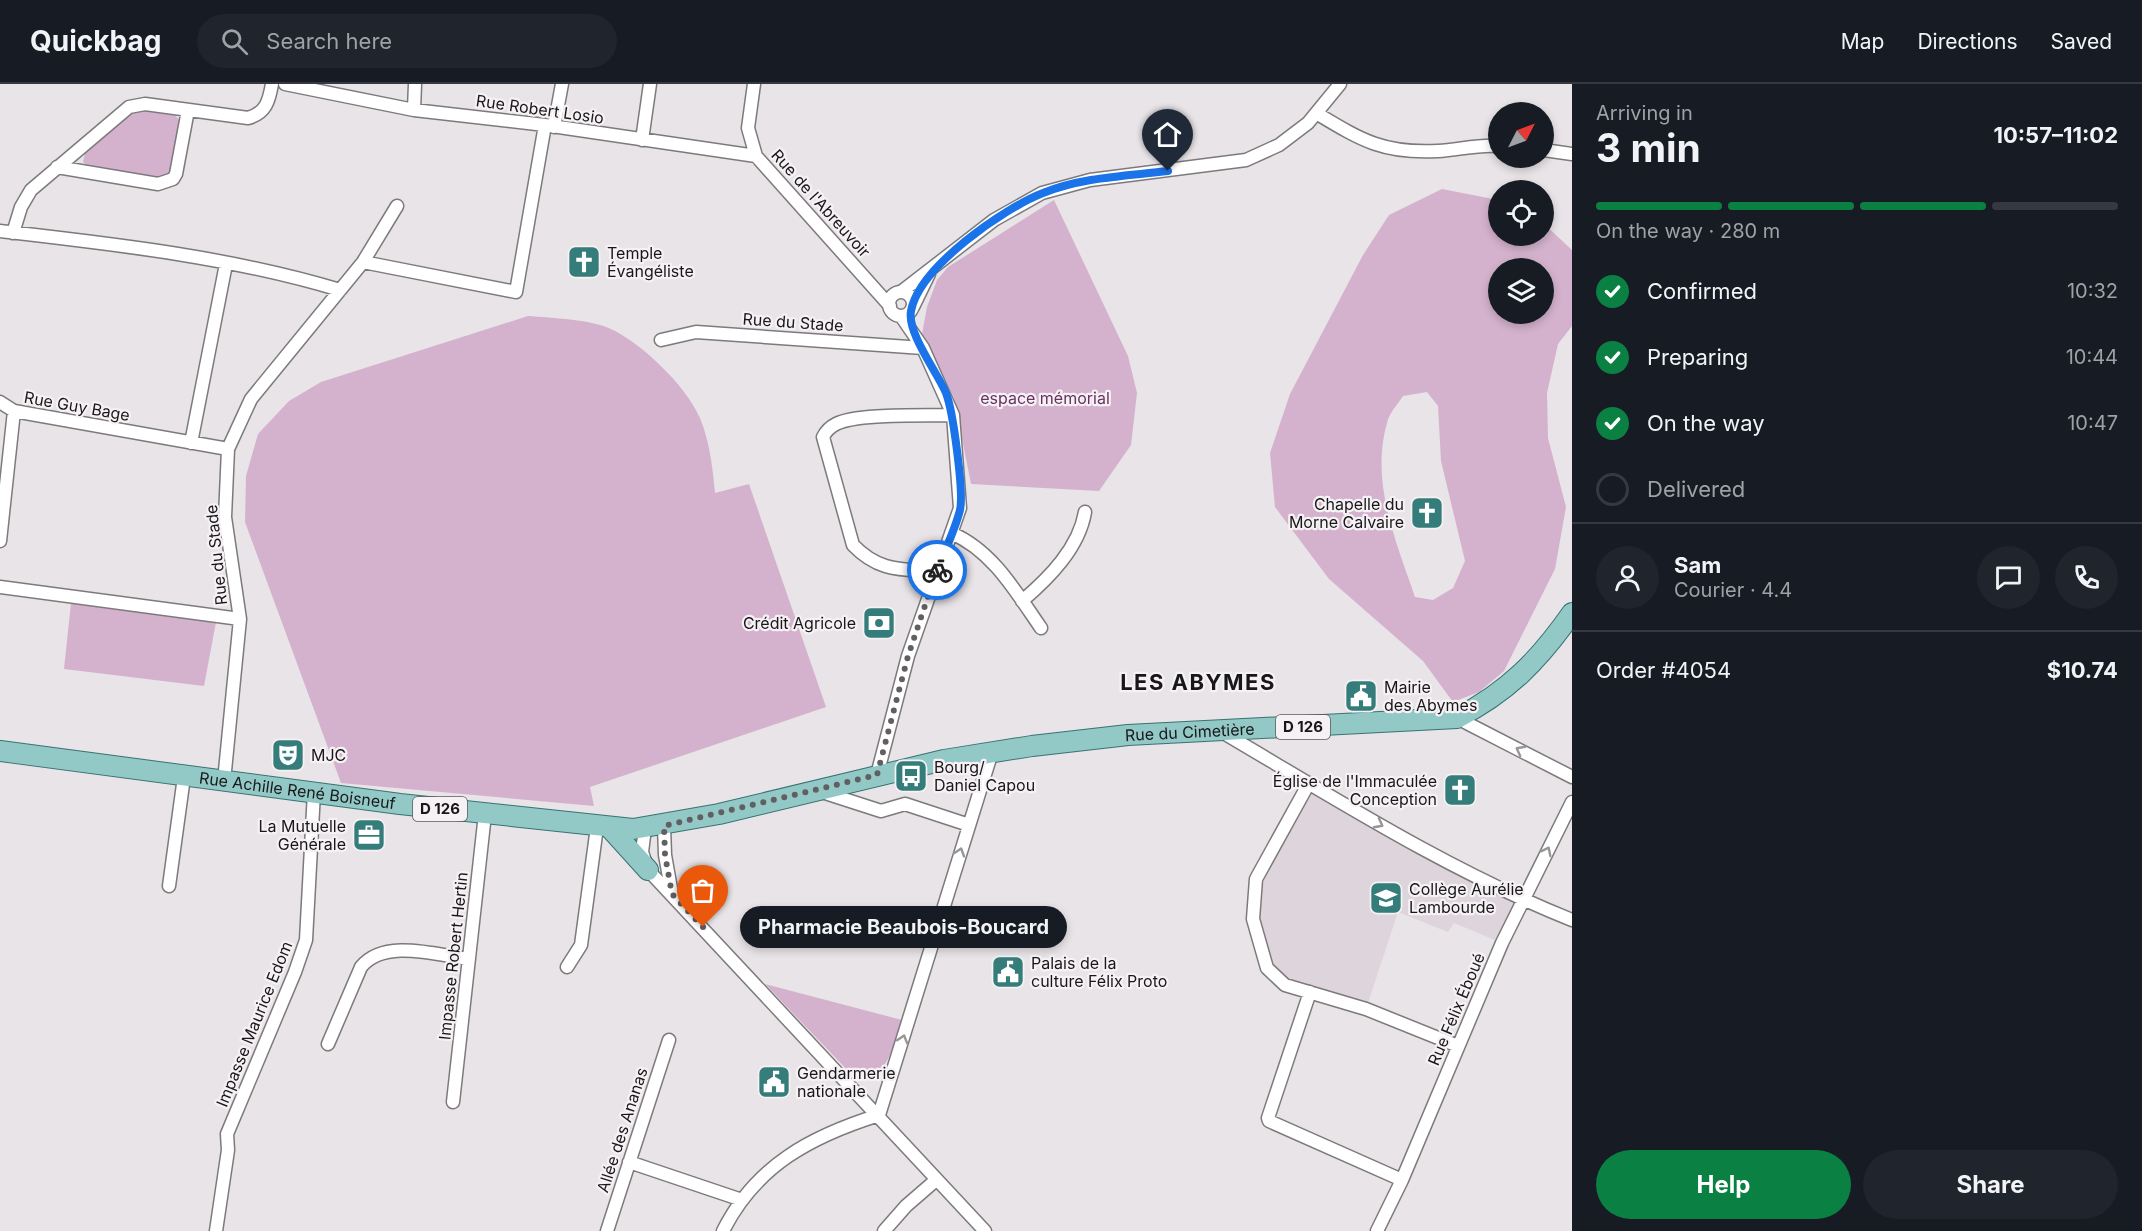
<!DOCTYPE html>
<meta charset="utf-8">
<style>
:root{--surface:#171b24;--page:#20242c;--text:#f1f3f6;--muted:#9ea1a6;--line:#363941;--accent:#0b8043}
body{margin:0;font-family:Inter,sans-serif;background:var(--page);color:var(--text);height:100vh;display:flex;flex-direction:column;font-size:22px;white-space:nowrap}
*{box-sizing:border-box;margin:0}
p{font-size:20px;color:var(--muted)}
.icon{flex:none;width:33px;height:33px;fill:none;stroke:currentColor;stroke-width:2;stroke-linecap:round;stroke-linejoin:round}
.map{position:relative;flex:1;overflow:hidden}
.details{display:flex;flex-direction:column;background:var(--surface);width:570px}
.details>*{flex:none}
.needle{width:39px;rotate:48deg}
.buttons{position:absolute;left:1488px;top:18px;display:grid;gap:12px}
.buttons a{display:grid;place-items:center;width:66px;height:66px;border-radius:50%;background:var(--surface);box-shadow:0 3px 9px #0003;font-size:30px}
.pin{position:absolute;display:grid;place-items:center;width:51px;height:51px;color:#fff;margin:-62px -26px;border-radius:50% 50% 50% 0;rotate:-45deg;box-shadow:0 0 6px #0007}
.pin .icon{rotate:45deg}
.courier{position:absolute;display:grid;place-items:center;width:60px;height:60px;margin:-30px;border:4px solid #1a73e8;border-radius:50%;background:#fff;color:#222;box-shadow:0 2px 8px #0007}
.bubble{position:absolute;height:42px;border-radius:21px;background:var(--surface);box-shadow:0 3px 9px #0003;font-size:20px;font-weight:700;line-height:42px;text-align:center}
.overview em{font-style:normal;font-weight:700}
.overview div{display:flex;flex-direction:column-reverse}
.overview{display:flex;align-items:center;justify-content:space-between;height:102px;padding:0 24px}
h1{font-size:39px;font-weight:700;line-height:45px}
.bar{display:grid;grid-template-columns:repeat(4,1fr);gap:9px 6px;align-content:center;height:72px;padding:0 24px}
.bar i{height:8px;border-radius:4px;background:var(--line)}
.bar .on{background:var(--accent)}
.bar p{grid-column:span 4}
.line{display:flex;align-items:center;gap:15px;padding:0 24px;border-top:2px solid var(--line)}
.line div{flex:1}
.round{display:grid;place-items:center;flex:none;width:63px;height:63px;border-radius:32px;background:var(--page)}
ol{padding:0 24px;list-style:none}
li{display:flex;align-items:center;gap:18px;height:66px}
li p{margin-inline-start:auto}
li .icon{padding:6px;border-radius:50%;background:var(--accent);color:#fff;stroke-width:4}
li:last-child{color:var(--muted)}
li i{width:33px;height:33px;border:3px solid var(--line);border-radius:50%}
.button{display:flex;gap:12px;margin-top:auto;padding:12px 24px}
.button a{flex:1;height:69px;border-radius:36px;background:var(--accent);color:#fff;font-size:24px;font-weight:700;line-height:69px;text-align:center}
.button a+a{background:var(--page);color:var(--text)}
header{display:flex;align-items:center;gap:36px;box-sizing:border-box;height:84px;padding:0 30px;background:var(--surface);border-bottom:2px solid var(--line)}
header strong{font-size:28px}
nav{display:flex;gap:33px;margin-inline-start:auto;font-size:21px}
.search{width:420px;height:54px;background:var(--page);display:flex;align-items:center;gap:15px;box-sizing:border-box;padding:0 21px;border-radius:33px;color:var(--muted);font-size:22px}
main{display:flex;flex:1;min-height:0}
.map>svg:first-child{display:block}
</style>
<header>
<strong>Quickbag</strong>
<div class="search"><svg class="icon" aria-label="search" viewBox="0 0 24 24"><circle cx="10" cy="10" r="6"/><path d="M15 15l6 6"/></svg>Search here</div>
<nav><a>Map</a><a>Directions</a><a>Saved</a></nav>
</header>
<main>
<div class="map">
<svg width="1572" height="1147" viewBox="0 0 1572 1147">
<rect width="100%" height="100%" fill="#e8e4e7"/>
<path fill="#ded4db" d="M1309 699 1523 816 1502 859 1454 839 1448 848 1398 828 1366 925 1285 901 1267 884 1254 811Z"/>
<path fill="#d4b2cd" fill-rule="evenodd" d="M142 26 174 30 180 37 171 88 164 95 91 85 83 78 85 69 125 30Z
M1442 105 1498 116V152H1544V140L1572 166V242L1558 260 1547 309 1548 354 1566 423 1555 485 1504 587 1479 608 1453 618 1423 577 1329 495 1275 423 1270 369 1290 310 1363 171 1389 131ZM1498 184H1544V230H1498ZM1427 308 1438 322 1441 377 1465 477 1453 504 1433 516 1415 513C1396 457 1370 398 1387 339 1389 329 1398 320 1403 312Z
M1054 116 1128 272 1137 309 1131 361 1099 407 971 400 954 314 922 250 927 223 937 196 948 183Z
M528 232C552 234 592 235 613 246 645 262 692 307 703 342 710 363 713 386 715 409L749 400 826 623 590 703 594 722 341 699 245 438 246 392 258 350 289 317 321 298Z
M71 519 216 538 204 602 64 585Z
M765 900 902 936C894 958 886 1006 852 991Z"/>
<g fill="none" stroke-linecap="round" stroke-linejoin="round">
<g stroke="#7d7a7c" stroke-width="15">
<path id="minor" d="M285 0 414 26 545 41 756 72
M754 0 748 44 756 72 890 222
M414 26 415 0
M1316 29C1361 56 1383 70 1438 67 1458 66 1479 60 1498 62
M554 43 562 0
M642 56 650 0
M1544 66 1572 70
M57 83 158 100 173 95 176 90 188 26
M0 147C113 160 231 173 340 206
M13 149 21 123 31 106 129 23 145 20 248 34C266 29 269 17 272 0
M363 178 516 208 545 41
M901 208 994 136 1042 109 1090 96 1246 76 1279 61 1308 39 1340 0
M889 220a12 12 0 1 1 24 0a12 12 0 1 1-24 0Z
M913 223 929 190
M661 256 696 248 923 264
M0 318 14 327 228 365
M191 359 226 180
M951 449C992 466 1016 508 1041 544
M0 457 14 327
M937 488C901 485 879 488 853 461L823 353C826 347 830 343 836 340 857 329 926 332 953 331
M0 503 240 535
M1022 517C1049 494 1079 464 1085 428
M1457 634 1572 693
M1222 648C1336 715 1449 787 1572 836
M877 691 908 572 960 424 953 331 923 264 901 232
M224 697 240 535 225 433 228 365 251 315 363 178 397 122
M1309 699 1256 795 1253 835 1267 884 1285 901 1366 925 1458 962
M819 707 881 727 905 720 969 741
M664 742 665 771 672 810
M645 744 642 768 648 786 985 1147
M169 802 184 693
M567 883 581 861 597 743
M1310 908 1268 1034 1269 1037 1402 1096
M328 960 361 883C384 854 437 871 469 875
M453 1018 485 730
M879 1031 992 668
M629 1078 742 1116
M216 1147 228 1066 227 1050 295 888 306 856 314 708
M607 1147 669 956
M723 1147C756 1081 812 1052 879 1031
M884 1147 906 1122 936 1096
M1377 1147 1402 1096 1502 859 1572 718"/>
</g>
<g stroke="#387371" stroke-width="22">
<g id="primary">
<path id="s1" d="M0 667 400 720 633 745 719 730 944 676 1032 662 1128 651 1457 634C1508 608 1539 576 1572 529"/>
<path d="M610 744 648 786"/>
</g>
</g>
<use href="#minor" stroke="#fff" stroke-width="12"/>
<use href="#primary" stroke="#92c8c6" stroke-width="20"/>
</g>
<defs><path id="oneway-chevron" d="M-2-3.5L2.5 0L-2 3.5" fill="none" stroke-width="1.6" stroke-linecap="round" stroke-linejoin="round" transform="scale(1.5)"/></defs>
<g stroke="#989798">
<use href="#oneway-chevron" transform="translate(1520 666) rotate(-152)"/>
<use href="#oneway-chevron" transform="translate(1379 740) rotate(28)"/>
<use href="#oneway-chevron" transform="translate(1547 767) rotate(-63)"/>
<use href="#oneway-chevron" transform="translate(960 768) rotate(-72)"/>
<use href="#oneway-chevron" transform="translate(903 955) rotate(-73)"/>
</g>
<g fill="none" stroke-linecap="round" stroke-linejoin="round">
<path stroke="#615f61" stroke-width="6" stroke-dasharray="0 10.8" d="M703 843 672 810 665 771 664 742 877 691 908 572 937 486"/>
<path stroke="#1a73e8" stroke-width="8" d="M937 486C945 466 955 446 960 426 964 408 953 327 946 309 937 288 907 249 911 227 919 183 1004 124 1043 109 1082 93 1127 92 1168 87"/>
</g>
<defs>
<g id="church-square" transform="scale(1.725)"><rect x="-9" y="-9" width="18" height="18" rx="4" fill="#347d7a" stroke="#f5f1f4"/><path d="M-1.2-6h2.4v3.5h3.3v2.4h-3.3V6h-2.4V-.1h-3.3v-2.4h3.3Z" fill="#fff"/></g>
<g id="bank-square" transform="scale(1.725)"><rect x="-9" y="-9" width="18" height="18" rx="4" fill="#347d7a" stroke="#f5f1f4"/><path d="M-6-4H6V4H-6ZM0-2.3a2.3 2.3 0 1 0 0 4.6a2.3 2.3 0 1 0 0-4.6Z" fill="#fff"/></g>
<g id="civic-square" transform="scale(1.725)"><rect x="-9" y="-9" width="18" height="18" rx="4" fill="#347d7a" stroke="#f5f1f4"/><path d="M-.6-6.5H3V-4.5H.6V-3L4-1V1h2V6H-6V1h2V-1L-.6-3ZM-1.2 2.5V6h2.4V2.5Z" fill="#fff"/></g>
<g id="theatre-square" transform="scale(1.725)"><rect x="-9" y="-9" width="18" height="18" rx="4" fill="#347d7a" stroke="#f5f1f4"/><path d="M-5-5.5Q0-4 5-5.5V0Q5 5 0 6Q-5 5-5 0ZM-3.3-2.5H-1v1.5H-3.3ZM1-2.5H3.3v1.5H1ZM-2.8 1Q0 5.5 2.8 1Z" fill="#fff"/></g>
<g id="bus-square" transform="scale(1.725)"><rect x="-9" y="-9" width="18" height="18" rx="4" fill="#347d7a" stroke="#f5f1f4"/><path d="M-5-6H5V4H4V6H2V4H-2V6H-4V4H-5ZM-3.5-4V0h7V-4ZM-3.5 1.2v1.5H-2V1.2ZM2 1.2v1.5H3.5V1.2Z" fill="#fff"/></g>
<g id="office-square" transform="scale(1.725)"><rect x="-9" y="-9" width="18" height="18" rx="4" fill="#347d7a" stroke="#f5f1f4"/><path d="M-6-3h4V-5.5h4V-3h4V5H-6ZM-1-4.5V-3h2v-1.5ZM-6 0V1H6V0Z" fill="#fff"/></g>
<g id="school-square" transform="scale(1.725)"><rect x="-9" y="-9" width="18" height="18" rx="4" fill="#347d7a" stroke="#f5f1f4"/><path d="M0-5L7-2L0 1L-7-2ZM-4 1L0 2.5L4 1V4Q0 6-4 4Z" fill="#fff"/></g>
</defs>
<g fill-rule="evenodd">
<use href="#church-square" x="584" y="178"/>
<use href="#church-square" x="1427" y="429"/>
<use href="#bank-square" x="879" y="539"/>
<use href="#civic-square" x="1361" y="612"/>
<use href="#theatre-square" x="288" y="671"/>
<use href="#bus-square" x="911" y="692"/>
<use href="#church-square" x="1460" y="706"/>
<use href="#office-square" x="369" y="751"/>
<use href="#school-square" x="1386" y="814"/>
<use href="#civic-square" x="1008" y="888"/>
<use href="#civic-square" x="774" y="998"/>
</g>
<g text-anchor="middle" stroke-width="4.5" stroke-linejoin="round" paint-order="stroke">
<g fill="#f5f1f4" stroke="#5b595b" stroke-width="1.5">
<rect x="1276" y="631" width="54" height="24" rx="4.5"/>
<rect x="413" y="713" width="54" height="24" rx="4.5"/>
</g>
<g font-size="15" font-weight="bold" fill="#191819">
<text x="1303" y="648">D 126</text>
<text x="440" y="730">D 126</text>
</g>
<g font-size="16" fill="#191819" stroke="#f5f1f4">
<text transform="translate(540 25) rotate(8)" y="6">Rue Robert Losio</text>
<text transform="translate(821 119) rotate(48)" y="6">Rue de l'Abreuvoir</text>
<text transform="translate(793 238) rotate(4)" y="6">Rue du Stade</text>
<text transform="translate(77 322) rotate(10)" y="6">Rue Guy Bage</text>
<text transform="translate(216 471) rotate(-96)" y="6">Rue du Stade</text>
<text dy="6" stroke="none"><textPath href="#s1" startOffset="1204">Rue du Cimetière</textPath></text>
<text dy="6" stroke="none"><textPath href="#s1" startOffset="300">Rue Achille René Boisneuf</textPath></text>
<text transform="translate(453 872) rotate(-84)" y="6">Impasse Robert Hertin</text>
<text transform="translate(1456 925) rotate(-67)" y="6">Rue Félix Éboué</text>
<text transform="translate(254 940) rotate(-68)" y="6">Impasse Maurice Edom</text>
<text transform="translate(622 1046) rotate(-72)" y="6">Allée des Ananas</text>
</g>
<g font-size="16" fill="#191819" stroke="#f5f1f4" text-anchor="start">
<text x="607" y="175">Temple<tspan x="607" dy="18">Évangéliste</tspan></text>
<text x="1404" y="426" text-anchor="end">Chapelle du<tspan x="1404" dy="18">Morne Calvaire</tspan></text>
<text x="856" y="545" text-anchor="end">Crédit Agricole</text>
<text x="1384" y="609">Mairie<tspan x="1384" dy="18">des Abymes</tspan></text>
<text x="311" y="677">MJC</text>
<text x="934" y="689">Bourg/<tspan x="934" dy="18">Daniel Capou</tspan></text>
<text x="1437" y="703" text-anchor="end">Église de l'Immaculée<tspan x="1437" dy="18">Conception</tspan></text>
<text x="346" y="748" text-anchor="end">La Mutuelle<tspan x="346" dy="18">Générale</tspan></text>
<text x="1409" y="811">Collège Aurélie<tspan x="1409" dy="18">Lambourde</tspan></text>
<text x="1031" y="885">Palais de la<tspan x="1031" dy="18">culture Félix Proto</tspan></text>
<text x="797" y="995">Gendarmerie<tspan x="797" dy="18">nationale</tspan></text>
</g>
<g font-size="16" fill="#683161" stroke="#f5f1f4">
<text x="1045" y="320">espace mémorial</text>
</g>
<g font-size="22" font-weight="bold" letter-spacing="1.5" fill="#191819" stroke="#f5f1f4">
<text x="1198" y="606">LES ABYMES</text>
</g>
</g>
</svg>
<div class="buttons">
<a><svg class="needle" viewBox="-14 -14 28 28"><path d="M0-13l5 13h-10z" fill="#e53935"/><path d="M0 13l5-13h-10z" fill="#9ea1a6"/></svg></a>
<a><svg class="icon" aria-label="locate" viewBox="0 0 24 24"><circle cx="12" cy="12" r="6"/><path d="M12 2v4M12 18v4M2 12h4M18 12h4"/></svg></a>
<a><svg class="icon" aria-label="layers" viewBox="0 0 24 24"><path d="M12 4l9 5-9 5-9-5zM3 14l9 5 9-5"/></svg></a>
</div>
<div class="pin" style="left:703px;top:843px;background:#ea580c"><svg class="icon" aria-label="bag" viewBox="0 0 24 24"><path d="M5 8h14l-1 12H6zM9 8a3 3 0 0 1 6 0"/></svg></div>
<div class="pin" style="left:1168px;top:87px;background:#1f2937"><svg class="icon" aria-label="home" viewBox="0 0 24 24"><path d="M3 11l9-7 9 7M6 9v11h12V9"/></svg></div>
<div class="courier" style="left:937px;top:486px"><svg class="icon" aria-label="bike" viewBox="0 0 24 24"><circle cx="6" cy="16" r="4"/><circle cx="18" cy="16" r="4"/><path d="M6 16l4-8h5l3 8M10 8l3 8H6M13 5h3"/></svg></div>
<div class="bubble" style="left:740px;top:822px;width:327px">Pharmacie Beaubois-Boucard</div>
</div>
<section class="details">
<div class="overview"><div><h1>3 min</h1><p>Arriving in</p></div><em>10:57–11:02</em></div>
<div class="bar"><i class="on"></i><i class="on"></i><i class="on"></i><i></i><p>On the way · 280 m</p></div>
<ol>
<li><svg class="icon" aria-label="check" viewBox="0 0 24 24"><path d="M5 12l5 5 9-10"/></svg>Confirmed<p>10:32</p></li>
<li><svg class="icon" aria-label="check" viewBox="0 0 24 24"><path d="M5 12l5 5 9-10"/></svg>Preparing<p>10:44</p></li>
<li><svg class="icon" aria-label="check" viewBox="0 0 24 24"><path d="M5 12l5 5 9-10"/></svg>On the way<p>10:47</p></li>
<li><i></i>Delivered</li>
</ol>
<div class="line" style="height:108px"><a class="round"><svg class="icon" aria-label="person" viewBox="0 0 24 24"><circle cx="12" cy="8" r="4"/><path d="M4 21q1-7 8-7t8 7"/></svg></a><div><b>Sam</b><p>Courier · 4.4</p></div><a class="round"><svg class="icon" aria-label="chat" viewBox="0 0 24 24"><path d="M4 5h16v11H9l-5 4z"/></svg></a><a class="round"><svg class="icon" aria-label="phone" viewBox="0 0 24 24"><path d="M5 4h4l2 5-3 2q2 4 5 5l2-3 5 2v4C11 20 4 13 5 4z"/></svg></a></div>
<div class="line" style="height:78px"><div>Order #4054</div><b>$10.74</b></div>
<div class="button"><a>Help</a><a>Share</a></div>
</section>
</main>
